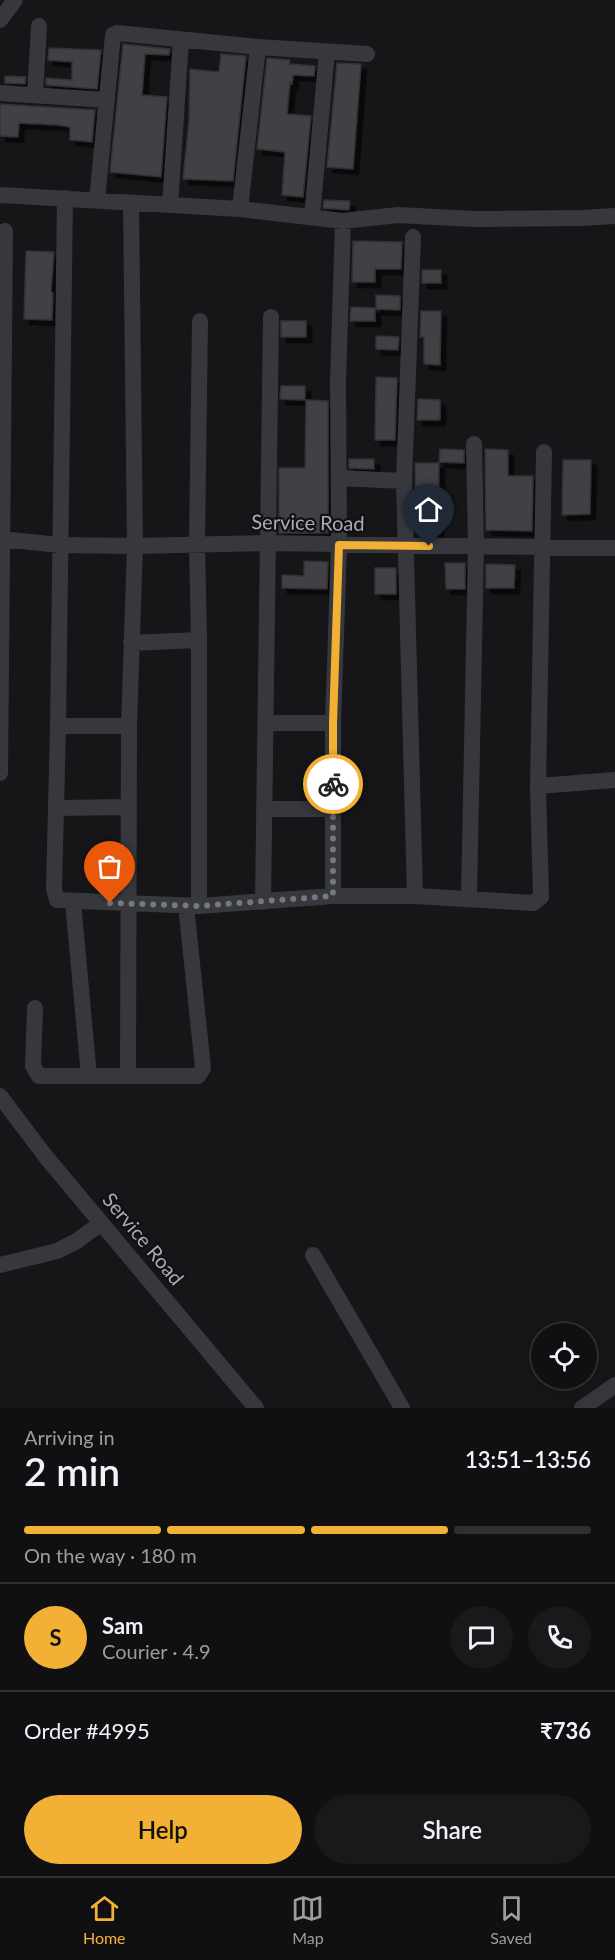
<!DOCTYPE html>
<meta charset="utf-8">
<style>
:root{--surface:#101012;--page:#19191b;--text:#f1f3f6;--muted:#9c9d9f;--line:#303032;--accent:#f2b134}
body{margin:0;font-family:Lato,sans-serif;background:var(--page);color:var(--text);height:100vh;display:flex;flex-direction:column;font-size:22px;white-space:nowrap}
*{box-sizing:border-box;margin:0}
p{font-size:20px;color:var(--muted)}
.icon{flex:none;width:33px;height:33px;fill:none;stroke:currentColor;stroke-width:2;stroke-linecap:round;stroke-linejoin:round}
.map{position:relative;height:1408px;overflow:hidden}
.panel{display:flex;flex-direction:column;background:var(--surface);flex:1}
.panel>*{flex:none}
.fabs{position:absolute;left:531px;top:1323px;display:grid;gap:12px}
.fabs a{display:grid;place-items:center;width:66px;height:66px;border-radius:50%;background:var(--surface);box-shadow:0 6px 24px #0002,0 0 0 2px var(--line);font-size:30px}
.pin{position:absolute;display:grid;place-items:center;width:51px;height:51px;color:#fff;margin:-62px -26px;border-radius:50% 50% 50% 0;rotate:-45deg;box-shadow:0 0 6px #0007}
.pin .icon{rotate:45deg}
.courier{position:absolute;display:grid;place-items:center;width:60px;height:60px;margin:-30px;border:4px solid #f2b134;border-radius:50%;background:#fff;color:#222;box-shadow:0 2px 8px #0007}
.headline em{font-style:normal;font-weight:600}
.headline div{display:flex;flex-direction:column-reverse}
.headline{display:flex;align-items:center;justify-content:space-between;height:102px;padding:0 24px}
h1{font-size:39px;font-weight:600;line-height:45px}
.bar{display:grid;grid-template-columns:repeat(4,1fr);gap:9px 6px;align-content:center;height:72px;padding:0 24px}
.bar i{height:8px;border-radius:4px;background:var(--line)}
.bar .on{background:var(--accent)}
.bar p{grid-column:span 4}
.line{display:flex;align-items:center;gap:15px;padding:0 24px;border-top:2px solid var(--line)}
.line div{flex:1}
.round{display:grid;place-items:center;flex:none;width:63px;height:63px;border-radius:32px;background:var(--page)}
.cta{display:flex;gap:12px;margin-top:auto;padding:12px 24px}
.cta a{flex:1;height:69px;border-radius:36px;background:var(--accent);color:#111;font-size:24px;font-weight:600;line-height:69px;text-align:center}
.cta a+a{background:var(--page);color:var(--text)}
.tabs{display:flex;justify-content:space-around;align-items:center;height:84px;border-top:2px solid var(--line);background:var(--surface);font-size:16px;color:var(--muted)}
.tabs a{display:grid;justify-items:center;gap:3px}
.tabs .on{color:var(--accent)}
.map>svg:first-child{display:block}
</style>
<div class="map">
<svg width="615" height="1408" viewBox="0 0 615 1408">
<defs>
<filter id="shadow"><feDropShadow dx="5.5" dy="5.5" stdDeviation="0" flood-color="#0009"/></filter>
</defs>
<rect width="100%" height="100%" fill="#161618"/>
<path fill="#404145" stroke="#303034" stroke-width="1.5" filter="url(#shadow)" d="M123 44 170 49 169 55 145 54 142 95 167 97 161 177 110 172Z
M49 48 101 50 97 89 46 85V78L72 80V62L48 60Z
M221 54 246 56 233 181 183 179 189 120 190 69 219 72Z
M267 58 290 60 289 64 315 66 314 76 293 75 292 84 290 83 287 114 311 116 303 197 282 195 285 152 257 149Z
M337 63 361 64 353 169 327 167Z
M5 76 26 77 25 84 5 83Z
M0 104 95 110 92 142 70 140V127L57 125 19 123 18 137 0 136Z
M324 200 350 201 349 210 323 208Z
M353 241 402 242 401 269H375V282H352Z
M26 251 54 252 51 292 53 293 52 320 24 319Z
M422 270H441V283H422Z
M376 295 400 296V310L376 309Z
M351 307 375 308V321H350Z
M421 311H441L440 365 424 364V337H420Z
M281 321H306V337H281Z
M376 336 399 337 398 350 376 349Z
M376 377 397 378 395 440H375Z
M281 386H305V400L280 399Z
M418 399 440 400V420H417Z
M306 400 328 401V533H279V468H305Z
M440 449 464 450V463L439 462Z
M485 449 508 450V476H533L532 531 486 530Z
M349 459H374V469L349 468Z
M563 460H591L590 514 562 515Z
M415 463H439L438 531H416Z
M304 561 328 562 327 589 282 588V575L304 576Z
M445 563H465V589H446Z
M486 564 515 565 514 588H486Z
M375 568H396V594H375Z"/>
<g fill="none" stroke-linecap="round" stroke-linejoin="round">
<path stroke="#37383d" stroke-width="16" d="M0 20 15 0
M258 47 367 54
M0 93 107 100
M35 95 39 26
M0 195 240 209 343 221 398 215 475 219 582 218 615 216
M65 198 58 726 54 889 57 900 199 906 333 896H415L533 903 541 897 538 786 544 452
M97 200 113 35 117 33 258 47 240 209
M170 205 181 40
M312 216 327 52
M413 237 404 481 415 896
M339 478 404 481
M0 539 60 545 135 546 268 543 615 548
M131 643 199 640
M266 723H333
M58 726H129
M0 773 5 231
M538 786 615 780
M56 808 129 807
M264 809H333
M333 896V723L339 545 338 382 343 221
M469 897 476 547 474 444
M73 902 89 1076
M263 902 271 317
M199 906V640L197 544 200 321
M35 1008 33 1066 39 1076H198L203 1068 186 906
M128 1076 129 726 135 546 131 203
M0 1096 46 1157 256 1408
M313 1255 402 1408
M0 1265 57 1251 77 1241 101 1223
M582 1408 615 1385"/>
</g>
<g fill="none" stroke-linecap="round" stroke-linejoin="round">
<path stroke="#757880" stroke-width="6" stroke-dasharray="0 10.8" d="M110 903 199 906 333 896V784"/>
<path stroke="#f2b134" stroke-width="8" d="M333 784V723L339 545 429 546"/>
</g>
<g text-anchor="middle" stroke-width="4.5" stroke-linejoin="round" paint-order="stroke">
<g font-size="20" fill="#a8adb8" stroke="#111113">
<text transform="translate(308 523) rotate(1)" y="7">Service Road</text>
<text transform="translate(143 1239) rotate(50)" y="7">Service Road</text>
</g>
</g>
</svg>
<div class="fabs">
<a><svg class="icon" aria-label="locate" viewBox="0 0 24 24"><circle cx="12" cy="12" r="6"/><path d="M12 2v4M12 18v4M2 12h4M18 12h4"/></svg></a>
</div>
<div class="pin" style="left:110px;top:903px;background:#ea580c"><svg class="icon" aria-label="bag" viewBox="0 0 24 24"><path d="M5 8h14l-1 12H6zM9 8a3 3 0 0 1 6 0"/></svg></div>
<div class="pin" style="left:429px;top:546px;background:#1f2937"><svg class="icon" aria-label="home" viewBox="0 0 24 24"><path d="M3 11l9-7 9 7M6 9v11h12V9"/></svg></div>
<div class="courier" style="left:333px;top:784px"><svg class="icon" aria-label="bike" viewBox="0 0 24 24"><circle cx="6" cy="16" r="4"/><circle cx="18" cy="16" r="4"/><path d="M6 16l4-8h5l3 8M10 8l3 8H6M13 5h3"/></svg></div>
</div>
<section class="panel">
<div class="headline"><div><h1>2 min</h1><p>Arriving in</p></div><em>13:51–13:56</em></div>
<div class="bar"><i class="on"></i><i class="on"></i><i class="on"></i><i></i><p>On the way · 180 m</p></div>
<div class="line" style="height:108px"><b class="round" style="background:var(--accent);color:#111">S</b><div><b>Sam</b><p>Courier · 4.9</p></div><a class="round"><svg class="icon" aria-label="chat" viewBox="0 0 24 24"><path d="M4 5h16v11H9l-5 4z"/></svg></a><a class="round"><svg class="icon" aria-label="phone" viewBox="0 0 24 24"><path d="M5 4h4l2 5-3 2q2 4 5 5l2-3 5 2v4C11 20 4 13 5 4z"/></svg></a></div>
<div class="line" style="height:78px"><div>Order #4995</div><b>₹736</b></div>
<div class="cta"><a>Help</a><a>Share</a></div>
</section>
<nav class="tabs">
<a class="on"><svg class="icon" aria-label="home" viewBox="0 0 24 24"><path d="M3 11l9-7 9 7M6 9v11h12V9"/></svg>Home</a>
<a><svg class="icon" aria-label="map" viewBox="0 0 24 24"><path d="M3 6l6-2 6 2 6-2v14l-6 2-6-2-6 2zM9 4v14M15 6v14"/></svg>Map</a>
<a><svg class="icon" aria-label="saved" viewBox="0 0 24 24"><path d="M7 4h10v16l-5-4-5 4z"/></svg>Saved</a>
</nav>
